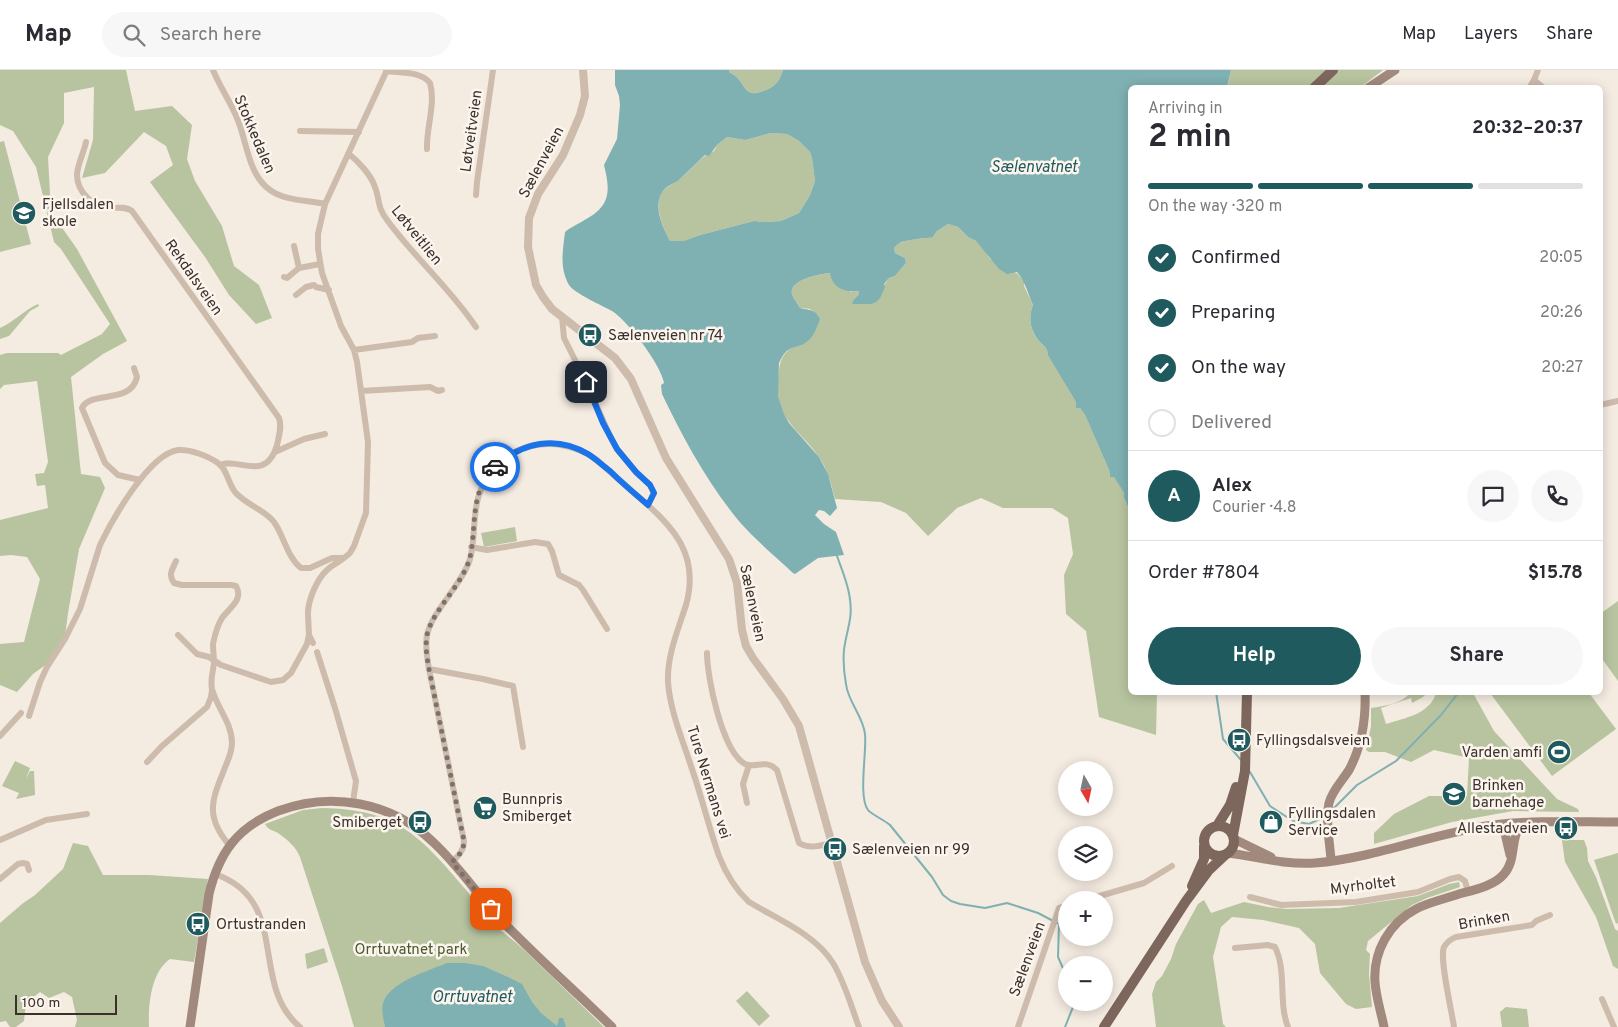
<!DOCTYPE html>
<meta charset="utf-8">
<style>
:root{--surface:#fff;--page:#f7f7f7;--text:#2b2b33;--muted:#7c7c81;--line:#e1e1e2;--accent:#1f5a5e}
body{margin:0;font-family:Overpass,sans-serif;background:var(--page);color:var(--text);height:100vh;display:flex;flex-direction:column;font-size:19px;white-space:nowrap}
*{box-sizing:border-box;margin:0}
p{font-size:16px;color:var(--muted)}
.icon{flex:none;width:28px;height:28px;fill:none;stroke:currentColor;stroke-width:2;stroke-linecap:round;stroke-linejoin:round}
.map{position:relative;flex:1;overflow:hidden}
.details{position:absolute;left:1128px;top:15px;width:475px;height:610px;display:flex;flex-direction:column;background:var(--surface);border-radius:8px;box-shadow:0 2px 12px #0003}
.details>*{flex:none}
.needle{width:32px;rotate:171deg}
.controls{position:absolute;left:1058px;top:691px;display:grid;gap:10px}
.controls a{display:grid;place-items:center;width:55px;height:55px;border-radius:50%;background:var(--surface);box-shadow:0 2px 12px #0003;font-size:25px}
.scale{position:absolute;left:15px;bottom:12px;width:102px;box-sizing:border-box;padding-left:5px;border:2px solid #3b302b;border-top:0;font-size:14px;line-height:18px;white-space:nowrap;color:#3b302b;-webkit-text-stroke:4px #fbf5ee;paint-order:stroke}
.pin{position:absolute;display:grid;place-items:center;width:42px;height:42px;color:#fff;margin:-21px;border-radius:10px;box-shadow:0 2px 8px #0006}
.courier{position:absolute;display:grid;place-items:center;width:50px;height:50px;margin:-25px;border:4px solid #1a73e8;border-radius:50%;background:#fff;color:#222;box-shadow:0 1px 6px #0007}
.head em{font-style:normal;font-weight:700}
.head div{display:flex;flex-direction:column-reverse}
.head{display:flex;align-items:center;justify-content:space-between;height:85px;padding:0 20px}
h1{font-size:32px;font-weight:700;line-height:38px}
.bar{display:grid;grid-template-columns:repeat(4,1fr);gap:8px 5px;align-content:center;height:60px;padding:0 20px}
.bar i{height:6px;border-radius:4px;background:var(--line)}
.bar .active{background:var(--accent)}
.bar p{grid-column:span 4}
.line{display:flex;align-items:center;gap:12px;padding:0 20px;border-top:1px solid var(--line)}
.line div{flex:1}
.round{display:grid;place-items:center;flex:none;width:52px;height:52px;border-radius:26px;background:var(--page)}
ol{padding:0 20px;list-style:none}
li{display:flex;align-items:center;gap:15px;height:55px}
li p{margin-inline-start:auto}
li .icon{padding:5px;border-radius:50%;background:var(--accent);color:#fff;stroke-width:4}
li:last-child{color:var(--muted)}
li i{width:28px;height:28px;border:2px solid var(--line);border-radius:50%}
.action{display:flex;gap:10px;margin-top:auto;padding:10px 20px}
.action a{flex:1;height:58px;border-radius:30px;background:var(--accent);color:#fff;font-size:20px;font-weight:700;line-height:58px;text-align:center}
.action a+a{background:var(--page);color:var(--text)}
header{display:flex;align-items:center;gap:30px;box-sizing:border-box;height:70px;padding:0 25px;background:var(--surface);border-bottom:1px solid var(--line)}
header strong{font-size:24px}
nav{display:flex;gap:28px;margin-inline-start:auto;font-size:18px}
.search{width:350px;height:45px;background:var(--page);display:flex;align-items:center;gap:12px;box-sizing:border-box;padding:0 18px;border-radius:28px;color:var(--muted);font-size:19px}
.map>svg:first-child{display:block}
</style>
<header>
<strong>Map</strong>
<div class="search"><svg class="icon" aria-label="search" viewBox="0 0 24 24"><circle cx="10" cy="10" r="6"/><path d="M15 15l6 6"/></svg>Search here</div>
<nav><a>Map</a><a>Layers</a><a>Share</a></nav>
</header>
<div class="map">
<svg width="1618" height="957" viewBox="0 0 1618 957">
<rect width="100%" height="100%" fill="#f4ebe1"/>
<path fill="#b8c4a0" d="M0 0H126L135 41 172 36 192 55 187 89 195 111 222 156 234 196 259 215 272 248 256 254 229 225 205 187 150 112 173 95 166 76 144 62 105 103 82 108 93 70 94 17 64 23V53L48 87 51 142 77 179 127 271 103 284 71 307 81 404 100 407 105 418 79 479 68 543 65 566 55 588 33 604 17 622 0 615V574L24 572 40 509 27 487 11 485 0 486V450L48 438 45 415 37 416 35 404 44 403 48 392 37 311 4 315 0 319V285L7 283H58L61 285 102 264 110 254 61 179 54 172 36 97 13 61 0 55Z
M729 0H783C780 10 776 16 766 20 741 31 748 11 729 2Z
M1231 0H1383L1361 17 1227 18Z
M771 63 787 64 799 71 810 82 812 88 815 111 810 125 799 143 781 151 765 152 754 151 700 165 685 171H670C663 157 651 132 665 119 670 115 676 112 681 108 693 98 700 87 714 81L717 75 727 67 745 70Z
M4 71 31 174 0 182V72Z
M948 154 958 157 968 167 976 171 986 182 990 189 1018 204 1024 212V216L1033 235C1028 248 1030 262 1040 272 1045 277 1048 278 1049 285L1076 332V337L1080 338 1085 345 1109 400 1110 407 1114 406 1124 423V428L1130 441V622L1157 623 1156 665 1099 647 1086 561 1066 544 1064 505 1073 484 1068 448 1052 438H1003L981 428 957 438 928 466 906 443 881 432 835 429C831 414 828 400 819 387 805 366 780 351 777 324 777 316 778 308 779 301 780 286 787 278 801 275L819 246 810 239 800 238C798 234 793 228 792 224 788 210 820 204 831 203L850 222 859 221V224L854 229 858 233 871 234 889 208 895 206 906 193 905 188 895 183 894 178C896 176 898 174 901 172 904 171 929 167 932 168L937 161Z
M38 234 39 236 30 241 9 266 0 269V258C14 252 24 240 38 234Z
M515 457 517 471 484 477 481 463Z
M1618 531V611L1600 586V544Z
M1410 623H1427L1423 627 1412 633 1411 628 1381 638 1386 654C1405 648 1430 644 1436 623H1473L1494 661 1557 729 1578 739 1579 742 1513 741 1452 752 1374 774V763L1394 744 1429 726H1467L1469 688 1434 680 1411 692 1385 682H1369L1366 680 1371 656V638C1385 636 1401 634 1410 623Z
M1490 623H1589L1616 659 1552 706Z
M15 691 30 698 26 709 30 701H34L35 725 16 729 19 723 2 716Z
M322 738C398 739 421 767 467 821 474 830 479 840 487 848 498 859 511 868 522 878 550 904 577 931 604 957H354L342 916 300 787C296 777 288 770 278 763 273 760 268 760 265 754L303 740Z
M1562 770H1584L1587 778 1588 791 1596 807 1615 859 1618 861V899L1613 896 1596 847 1565 792Z
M73 773 88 776 103 805H149L208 809 194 892 170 889C151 902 148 935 149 957H75L77 950 72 927 64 922 49 928 40 922 26 933 24 951 16 957H10L6 951 0 952V853L22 834 35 825 63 799Z
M1618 783V853L1616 854 1594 790Z
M1459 812 1460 817 1427 828 1412 835 1368 871 1366 880 1370 884 1369 904 1372 937 1356 939 1346 934 1320 903 1315 874 1299 858 1263 850 1232 847 1221 857 1213 887 1223 954 1226 957H1156L1152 924 1156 912 1162 906 1171 889 1176 874 1198 834 1204 830 1211 843 1244 832 1268 837 1287 839 1339 838 1418 826 1449 814Z
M324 878 328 892 307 899 305 884Z
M747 921 770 946 759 956 736 931Z
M1506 937 1527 939 1529 957H1502L1500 942Z"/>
<path fill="#7fb0b2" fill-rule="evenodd" d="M615 0H729V2C748 11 741 31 766 20 776 16 780 10 783 0H1231L1227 17 1130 18V441L1124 428V423L1114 407H1110L1109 400 1085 345 1080 338H1076V332L1048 285C1048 278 1045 277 1040 272 1030 261 1028 248 1033 235 1028 224 1025 211 1017 202L1007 204 999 199 976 171 968 167 958 157 948 154 937 161 932 168C928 167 905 171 901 172 898 174 896 176 894 178L895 183 905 188 906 193 895 206 889 208 884 214 885 217 880 228 876 232 871 234H852L854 229 859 224V221C845 223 832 218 830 203 820 204 788 210 792 224 793 228 798 234 800 238 808 240 816 239 820 249 817 256 815 264 809 270 797 281 788 272 779 293L778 327 784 344 789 353 819 387 828 404 837 438 830 446 824 441 819 440 815 445 824 454 836 462 844 485 818 488 795 504 793 503C775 486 754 469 738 450 707 412 683 368 662 324L661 315 664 313C661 295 628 251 612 241 603 236 574 223 569 215 559 197 563 180 565 162 571 157 576 155 583 151 610 137 611 123 604 95L617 69 620 35 619 26 615 15ZM771 63 787 64 799 71 810 82 812 88 815 111 810 125 799 143 781 151 765 152 754 151 700 165 684 171H670C663 157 652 136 663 121 667 115 677 113 682 107 690 100 697 92 705 85L709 86 717 75 727 67 745 70Z
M447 893H465L483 896 510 908 522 914 532 932 541 943 557 956 559 948H563L566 957H385C384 950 381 941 383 934 387 913 430 900 447 893Z"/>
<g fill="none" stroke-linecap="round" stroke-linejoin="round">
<path stroke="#7fb0b2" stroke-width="2" d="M837 486C842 500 849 516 850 530 853 549 846 562 844 580 843 591 844 603 846 614 848 632 863 646 865 664 867 681 858 727 868 740 871 744 884 750 890 755L932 807 943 825 951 831 960 834 985 838 1007 833 1038 843 1059 854 1058 887 1066 905
M1216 622 1223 669 1241 690
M1250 702 1270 736 1293 751 1309 754 1324 747
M1331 741 1357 715 1396 691 1441 645 1459 622
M1065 957 1075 932"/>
<path stroke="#cdbbac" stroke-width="6" d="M213 0C220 17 230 31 237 48 247 71 248 105 270 120 285 131 307 130 325 134
M386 1C400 3 421 1 430 13 436 34 426 58 427 79
M1534 10 1544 18
M1529 18 1534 10 1538 0
M300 61 359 62
M86 72C84 82 77 96 77 105 77 122 94 138 110 138 118 138 125 136 132 141L279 348C282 357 279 366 277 375 266 413 239 387 220 395
M349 84C359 92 371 105 375 117 380 130 377 137 387 150 414 187 450 218 476 257
M476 125 477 112 493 0
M294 176 299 198
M284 207 287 208 299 198 320 194
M296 225 306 217 314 215 316 217 329 220
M562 247 564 268 586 312 610 366 617 379 636 402 650 415 654 423 648 435
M354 280 412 272 418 268 435 266
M134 298 137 307C131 335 90 320 82 338L105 393 118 405 140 410
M361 321 430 317 438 321 442 320
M1600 335 1618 331
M275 382 304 369 325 364
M471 477 487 480 535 472 548 474 552 481 559 505 579 515 583 520 607 559
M176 491C172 500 168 505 174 513L182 515H231L236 516C244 530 229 538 222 548 217 556 215 564 213 574 213 580 214 586 214 593 213 602 210 610 212 619 217 638 232 653 232 673 232 680 229 688 226 695 213 728 203 745 230 776
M308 543C308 530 317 509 327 500 332 495 339 492 344 488
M308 545 309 565 313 573
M178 565 197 584 209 587 221 595 271 612 283 610 291 603 307 574 309 565
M317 582 335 638 356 711 353 732
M707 583C707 607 722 681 745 694 755 699 766 688 777 700L799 773C809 779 820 776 831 773
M429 599 483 609 513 616 523 677
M29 646 40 612 47 597 65 569 80 539 100 475C112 450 149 384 178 380 190 379 208 386 218 393 227 399 228 413 235 422 246 435 264 439 274 452 284 466 287 487 301 498H310L332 488H344L350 483 354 476 366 443 368 372 357 292 354 280 341 256 322 203 318 179V164L325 134 387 0
M0 666 21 643
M147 692 162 676 207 637 211 627 212 620
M747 733 743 714 749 695
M0 770 46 750 87 744
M452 792C458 786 464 781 464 771L429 599C427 588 425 576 427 565 432 541 462 515 470 489 476 468 472 445 479 425 495 373 555 360 597 390 611 403 625 415 640 428 674 458 700 485 686 535 678 560 667 585 668 612 670 641 683 671 692 699 702 728 709 758 719 786 726 804 735 819 749 832 777 849 815 864 833 893 845 913 851 936 859 957
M215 804C292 831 248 914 300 957
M0 809 18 794 23 793 27 794 29 800
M1250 827 1281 835 1356 832 1418 822 1450 809 1459 807 1465 811 1468 822
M1086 830 1144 813 1172 796
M1235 878 1268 875 1275 877C1287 901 1278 932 1288 957
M1602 929 1614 957
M1018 957 1059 838 1066 836
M1454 957C1452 942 1439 888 1444 877 1447 872 1451 869 1456 867L1532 855 1536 851 1550 845"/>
<path stroke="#cdbbac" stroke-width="8" d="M583 0 585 26 580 45 563 85 538 124 529 148 528 177 536 215 543 227 552 239 615 288 631 309 666 388 729 489 737 513 742 560 746 576 753 588 783 629 799 656 865 892 882 931 899 957"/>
<path stroke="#a18a7d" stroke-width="9" d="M1368 18 1395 0
M1503 755 1510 785
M1234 769 1271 787
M1229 783C1257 787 1286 795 1315 793 1376 788 1433 763 1493 755 1534 750 1577 752 1618 752
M1331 790C1330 773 1325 751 1329 733 1332 721 1342 711 1349 700 1362 676 1366 650 1365 622
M190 957 209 824C219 783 237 757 278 741 331 721 392 732 433 772 458 795 477 824 500 849 536 886 575 921 612 957
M1384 957C1381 942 1376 927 1375 912 1373 882 1389 853 1416 839 1429 832 1445 829 1459 824 1474 820 1494 816 1504 804 1513 794 1512 781 1515 768 1516 763 1519 758 1521 754"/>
<path stroke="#7d675c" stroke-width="10" d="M1314 18 1333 0
M1204 771a15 15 0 1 1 30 0a15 15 0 1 1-30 0Z
M1217 756 1230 735 1236 717
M1233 765 1245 701 1247 622
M1192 816 1204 789V776
M1104 957 1186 831 1209 800 1225 785"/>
</g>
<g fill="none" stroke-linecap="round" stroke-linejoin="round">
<path stroke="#7c716b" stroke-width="5" stroke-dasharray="0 9" d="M491 839 452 792C458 786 464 781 464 771L429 599C427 588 425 576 427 565 433 539 463 515 470 487 477 457 469 421 495 397"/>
<path stroke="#1a73e8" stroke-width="6" d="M495 397C522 372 556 365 588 384 596 389 603 396 610 401 622 413 635 424 648 435L654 423 650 415 636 402 617 379 603 353 586 312"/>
</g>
<defs>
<g id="school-disc" transform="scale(1.25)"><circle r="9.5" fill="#1f5a5e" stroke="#fbf5ee"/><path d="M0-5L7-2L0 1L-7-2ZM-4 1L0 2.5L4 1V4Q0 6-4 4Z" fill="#fff"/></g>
<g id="bus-disc" transform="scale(1.25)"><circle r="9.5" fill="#1f5a5e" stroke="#fbf5ee"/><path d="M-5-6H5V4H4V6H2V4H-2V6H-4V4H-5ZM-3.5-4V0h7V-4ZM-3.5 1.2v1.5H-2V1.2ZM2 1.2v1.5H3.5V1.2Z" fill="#fff"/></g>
<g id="stadium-disc" transform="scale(1.25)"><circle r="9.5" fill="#1f5a5e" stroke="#fbf5ee"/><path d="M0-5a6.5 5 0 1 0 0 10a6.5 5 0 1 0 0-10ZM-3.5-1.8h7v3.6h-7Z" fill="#fff"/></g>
<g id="supermarket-disc" transform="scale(1.25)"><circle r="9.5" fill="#1f5a5e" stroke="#fbf5ee"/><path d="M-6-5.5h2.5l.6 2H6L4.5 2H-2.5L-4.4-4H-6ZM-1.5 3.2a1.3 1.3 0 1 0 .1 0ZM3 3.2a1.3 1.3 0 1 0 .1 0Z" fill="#fff"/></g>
<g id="shop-disc" transform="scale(1.25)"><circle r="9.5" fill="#1f5a5e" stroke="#fbf5ee"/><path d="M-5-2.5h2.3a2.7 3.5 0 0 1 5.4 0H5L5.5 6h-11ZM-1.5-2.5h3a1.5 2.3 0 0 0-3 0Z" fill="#fff"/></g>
</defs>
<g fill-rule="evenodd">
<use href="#school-disc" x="24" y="143"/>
<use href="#bus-disc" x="590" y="265"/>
<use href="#bus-disc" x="1239" y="670"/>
<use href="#stadium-disc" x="1559" y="682"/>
<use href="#school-disc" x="1454" y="724"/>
<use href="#supermarket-disc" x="485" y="738"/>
<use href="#bus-disc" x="420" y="752"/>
<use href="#shop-disc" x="1271" y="752"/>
<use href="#bus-disc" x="1566" y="758"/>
<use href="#bus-disc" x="835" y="779"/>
<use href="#bus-disc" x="198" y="854"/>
</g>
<g text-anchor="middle" stroke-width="5" stroke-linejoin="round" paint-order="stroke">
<g font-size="15" fill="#3b302b" stroke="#fbf5ee">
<text transform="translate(471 61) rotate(-82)" y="5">Løtveitveien</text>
<text transform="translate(255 64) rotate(67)" y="5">Stokkedalen</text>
<text transform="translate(541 92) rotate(-62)" y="5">Sælenveien</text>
<text transform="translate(417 165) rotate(51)" y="5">Løtveitlien</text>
<text transform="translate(194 207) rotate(55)" y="5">Rekdalsveien</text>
<text transform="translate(753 533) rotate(78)" y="5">Sælenveien</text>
<text transform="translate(709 712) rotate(73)" y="5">Ture Nermans vei</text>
<text transform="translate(1363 815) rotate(-7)" y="5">Myrholtet</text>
<text transform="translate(1484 850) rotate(-10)" y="5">Brinken</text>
<text transform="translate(1027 889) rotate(-70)" y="5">Sælenveien</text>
</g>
<g font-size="15" fill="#3b302b" stroke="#fbf5ee" text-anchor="start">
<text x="42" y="139">Fjellsdalen<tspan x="42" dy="17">skole</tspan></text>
<text x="608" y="270">Sælenveien nr 74</text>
<text x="1256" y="675">Fyllingsdalsveien</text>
<text x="1542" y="687" text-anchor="end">Varden amfi</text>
<text x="1472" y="720">Brinken<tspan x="1472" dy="17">barnehage</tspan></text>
<text x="502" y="734">Bunnpris<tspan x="502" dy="17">Smiberget</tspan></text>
<text x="1288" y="748">Fyllingsdalen<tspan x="1288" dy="17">Service</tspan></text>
<text x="402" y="757" text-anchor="end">Smiberget</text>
<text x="1548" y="763" text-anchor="end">Allestadveien</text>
<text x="852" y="784">Sælenveien nr 99</text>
<text x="216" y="859">Ortustranden</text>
</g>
<g font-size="15" fill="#4a5a2e" stroke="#fbf5ee">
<text x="411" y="884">Orrtuvatnet park</text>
</g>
<g font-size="16" font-style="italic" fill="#1f5a5e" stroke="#fbf5ee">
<text x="1034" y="102">Sælenvatnet</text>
<text x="472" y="932">Orrtuvatnet</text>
</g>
</g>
</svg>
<div class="controls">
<a><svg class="needle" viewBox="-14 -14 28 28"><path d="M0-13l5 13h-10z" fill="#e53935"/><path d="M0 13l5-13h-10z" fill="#7c7c81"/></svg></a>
<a><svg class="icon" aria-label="layers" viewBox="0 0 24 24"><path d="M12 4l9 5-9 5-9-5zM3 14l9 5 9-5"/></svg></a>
<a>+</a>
<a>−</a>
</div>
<div class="scale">100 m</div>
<div class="pin" style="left:491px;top:839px;background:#ea580c"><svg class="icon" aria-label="bag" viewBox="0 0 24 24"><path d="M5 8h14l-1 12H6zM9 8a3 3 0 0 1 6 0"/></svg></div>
<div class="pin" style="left:586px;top:312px;background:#1f2937"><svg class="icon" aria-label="home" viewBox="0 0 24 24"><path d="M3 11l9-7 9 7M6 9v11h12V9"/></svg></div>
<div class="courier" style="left:495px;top:397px"><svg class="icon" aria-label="car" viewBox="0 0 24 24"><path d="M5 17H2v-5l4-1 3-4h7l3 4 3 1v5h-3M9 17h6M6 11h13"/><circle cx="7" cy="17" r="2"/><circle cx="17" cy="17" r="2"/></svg></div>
<section class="details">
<div class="head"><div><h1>2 min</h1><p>Arriving in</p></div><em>20:32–20:37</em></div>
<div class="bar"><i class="active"></i><i class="active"></i><i class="active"></i><i></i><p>On the way · 320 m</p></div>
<ol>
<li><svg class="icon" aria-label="check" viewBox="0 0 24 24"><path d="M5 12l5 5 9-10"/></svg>Confirmed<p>20:05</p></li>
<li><svg class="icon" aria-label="check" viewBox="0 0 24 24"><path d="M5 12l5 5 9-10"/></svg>Preparing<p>20:26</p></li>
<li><svg class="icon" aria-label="check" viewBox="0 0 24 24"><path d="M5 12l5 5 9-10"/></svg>On the way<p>20:27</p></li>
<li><i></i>Delivered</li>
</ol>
<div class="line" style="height:90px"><b class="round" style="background:var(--accent);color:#fff">A</b><div><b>Alex</b><p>Courier · 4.8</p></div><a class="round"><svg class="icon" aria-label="chat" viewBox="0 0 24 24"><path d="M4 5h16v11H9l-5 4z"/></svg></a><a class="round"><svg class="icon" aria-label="phone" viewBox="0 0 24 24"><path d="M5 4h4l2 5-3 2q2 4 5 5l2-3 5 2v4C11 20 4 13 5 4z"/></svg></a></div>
<div class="line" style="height:65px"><div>Order #7804</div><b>$15.78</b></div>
<div class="action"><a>Help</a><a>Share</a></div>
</section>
</div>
